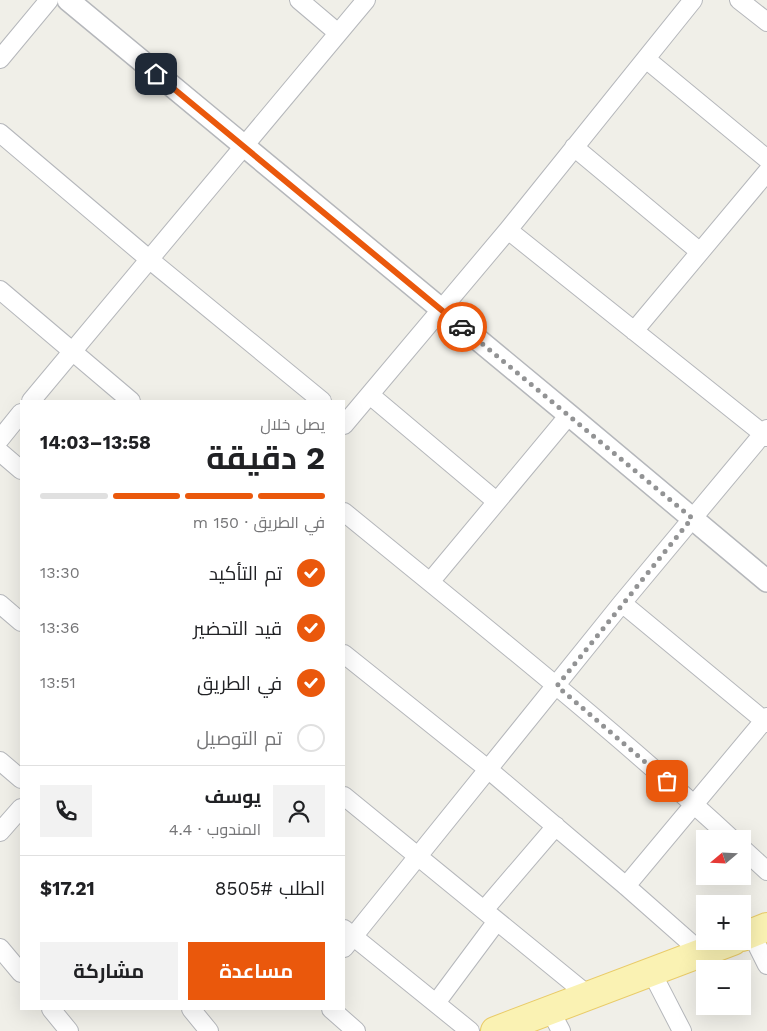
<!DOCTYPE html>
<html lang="ar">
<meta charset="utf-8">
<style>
:root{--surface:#fff;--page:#f2f2f2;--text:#202124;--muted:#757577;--line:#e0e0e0;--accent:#ea580c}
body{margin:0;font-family:"Work Sans",Cairo,sans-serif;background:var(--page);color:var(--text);direction:rtl;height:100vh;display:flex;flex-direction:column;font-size:19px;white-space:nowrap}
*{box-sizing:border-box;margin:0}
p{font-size:16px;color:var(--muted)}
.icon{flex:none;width:28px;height:28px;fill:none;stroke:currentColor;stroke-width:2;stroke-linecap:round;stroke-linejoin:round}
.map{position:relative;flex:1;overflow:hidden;direction:ltr}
.sheet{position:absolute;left:20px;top:400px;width:325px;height:610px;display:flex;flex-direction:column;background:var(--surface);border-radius:0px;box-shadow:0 5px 20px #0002;direction:rtl}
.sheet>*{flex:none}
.needle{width:32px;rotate:251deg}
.buttons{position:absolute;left:696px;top:830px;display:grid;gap:10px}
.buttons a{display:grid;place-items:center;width:55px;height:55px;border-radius:0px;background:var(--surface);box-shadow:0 5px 20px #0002;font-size:25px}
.pin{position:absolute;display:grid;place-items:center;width:42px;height:42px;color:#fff;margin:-21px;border-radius:10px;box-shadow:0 2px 8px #0006}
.courier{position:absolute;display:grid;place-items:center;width:50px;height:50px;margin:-25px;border:4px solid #ea580c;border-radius:50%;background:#fff;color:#222;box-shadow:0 1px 6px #0007}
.summary em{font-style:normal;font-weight:700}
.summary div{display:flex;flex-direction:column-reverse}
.summary{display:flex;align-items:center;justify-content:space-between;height:85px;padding:0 20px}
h1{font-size:32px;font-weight:700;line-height:38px}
.bar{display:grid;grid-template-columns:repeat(4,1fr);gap:8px 5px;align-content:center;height:60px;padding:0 20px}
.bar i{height:6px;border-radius:4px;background:var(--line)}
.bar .selected{background:var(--accent)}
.bar p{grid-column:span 4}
.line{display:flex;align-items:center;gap:12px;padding:0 20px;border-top:1px solid var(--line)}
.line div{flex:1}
.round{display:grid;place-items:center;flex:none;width:52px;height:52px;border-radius:0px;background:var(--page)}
ol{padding:0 20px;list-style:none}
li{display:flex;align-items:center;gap:15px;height:55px}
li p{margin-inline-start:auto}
li .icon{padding:5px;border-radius:50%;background:var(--accent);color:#fff;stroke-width:4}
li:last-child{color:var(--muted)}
li i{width:28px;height:28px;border:2px solid var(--line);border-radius:50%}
.action{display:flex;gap:10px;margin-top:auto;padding:10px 20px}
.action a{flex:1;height:58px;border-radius:0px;background:var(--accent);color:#fff;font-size:20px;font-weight:700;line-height:58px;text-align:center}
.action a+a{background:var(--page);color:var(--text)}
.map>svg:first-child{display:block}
</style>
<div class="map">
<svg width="767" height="1031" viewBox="0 0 767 1031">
<rect width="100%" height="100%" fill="#f0efe8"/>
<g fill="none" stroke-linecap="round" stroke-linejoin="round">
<g stroke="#b5b7bb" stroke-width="20">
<path id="minor" d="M299 0 338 33
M739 0 767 22
M0 59 49 0
M646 59 767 159
M0 133 150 260 322 401
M574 147 700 252
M508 230 767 437
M0 290 131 401
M634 331 767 172
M370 395 496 501
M31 401 366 0
M344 425 508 230 693 0
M0 439 21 413
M0 452 21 470
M344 512C475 619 607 724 732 839
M430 582 569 415
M622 603 767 723
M0 604 21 622
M344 654 489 770 626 886 702 953
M0 761 21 779
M344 796 589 996
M0 832 21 808
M742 848 767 871
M626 886 767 717
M484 910 556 826
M344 929 470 1031
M751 933 767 965
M0 948 21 973
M344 948 622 603 767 429
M651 971 682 1031
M436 1003 497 921
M51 1009 69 1031
M191 1009 209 1031
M331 1009 356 1031
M550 1010 561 1031"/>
</g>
<g stroke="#b5b7bb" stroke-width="24">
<path id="tertiary" d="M68 0 569 415 767 581"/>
</g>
<g stroke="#e9cb68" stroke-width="30">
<path id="primary" d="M742 937 767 927
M495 1031 733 941"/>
</g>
<use href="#minor" stroke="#fff" stroke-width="18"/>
<use href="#tertiary" stroke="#fff" stroke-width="21"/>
<use href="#primary" stroke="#faf2b3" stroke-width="28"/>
</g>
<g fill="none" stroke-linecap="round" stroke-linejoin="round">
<path stroke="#929394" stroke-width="5" stroke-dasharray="0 9" d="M462 327 692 518 557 686 667 781"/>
<path stroke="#ea580c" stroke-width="6" d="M156 74 462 327"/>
</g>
</svg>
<div class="buttons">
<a><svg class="needle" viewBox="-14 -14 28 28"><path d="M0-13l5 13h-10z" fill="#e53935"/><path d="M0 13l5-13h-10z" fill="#757577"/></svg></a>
<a>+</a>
<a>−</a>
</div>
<div class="pin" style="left:667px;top:781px;background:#ea580c"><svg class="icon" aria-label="bag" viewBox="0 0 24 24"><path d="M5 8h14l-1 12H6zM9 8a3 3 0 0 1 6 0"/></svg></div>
<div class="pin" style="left:156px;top:74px;background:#1f2937"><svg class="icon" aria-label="home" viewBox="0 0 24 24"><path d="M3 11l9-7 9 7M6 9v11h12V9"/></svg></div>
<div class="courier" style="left:462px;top:327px"><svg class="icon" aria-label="car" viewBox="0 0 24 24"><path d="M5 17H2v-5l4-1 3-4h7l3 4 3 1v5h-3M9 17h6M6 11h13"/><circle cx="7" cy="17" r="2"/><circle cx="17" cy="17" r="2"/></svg></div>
<section class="sheet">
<div class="summary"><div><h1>2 دقيقة</h1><p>يصل خلال</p></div><em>13:58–14:03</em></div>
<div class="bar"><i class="selected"></i><i class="selected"></i><i class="selected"></i><i></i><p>في الطريق · 150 m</p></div>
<ol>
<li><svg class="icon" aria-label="check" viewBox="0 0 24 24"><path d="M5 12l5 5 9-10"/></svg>تم التأكيد<p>13:30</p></li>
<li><svg class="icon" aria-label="check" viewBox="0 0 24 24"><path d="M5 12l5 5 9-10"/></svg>قيد التحضير<p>13:36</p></li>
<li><svg class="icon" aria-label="check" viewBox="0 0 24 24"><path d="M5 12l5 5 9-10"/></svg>في الطريق<p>13:51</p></li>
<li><i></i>تم التوصيل</li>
</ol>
<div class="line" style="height:90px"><a class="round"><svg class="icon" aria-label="person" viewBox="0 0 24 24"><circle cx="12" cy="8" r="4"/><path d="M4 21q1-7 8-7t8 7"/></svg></a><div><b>يوسف</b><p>المندوب · 4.4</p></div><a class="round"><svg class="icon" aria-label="phone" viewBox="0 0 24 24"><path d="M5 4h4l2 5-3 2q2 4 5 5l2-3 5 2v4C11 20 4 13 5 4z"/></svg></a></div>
<div class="line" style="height:65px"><div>الطلب #8505</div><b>$17.21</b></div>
<div class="action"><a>مساعدة</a><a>مشاركة</a></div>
</section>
</div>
